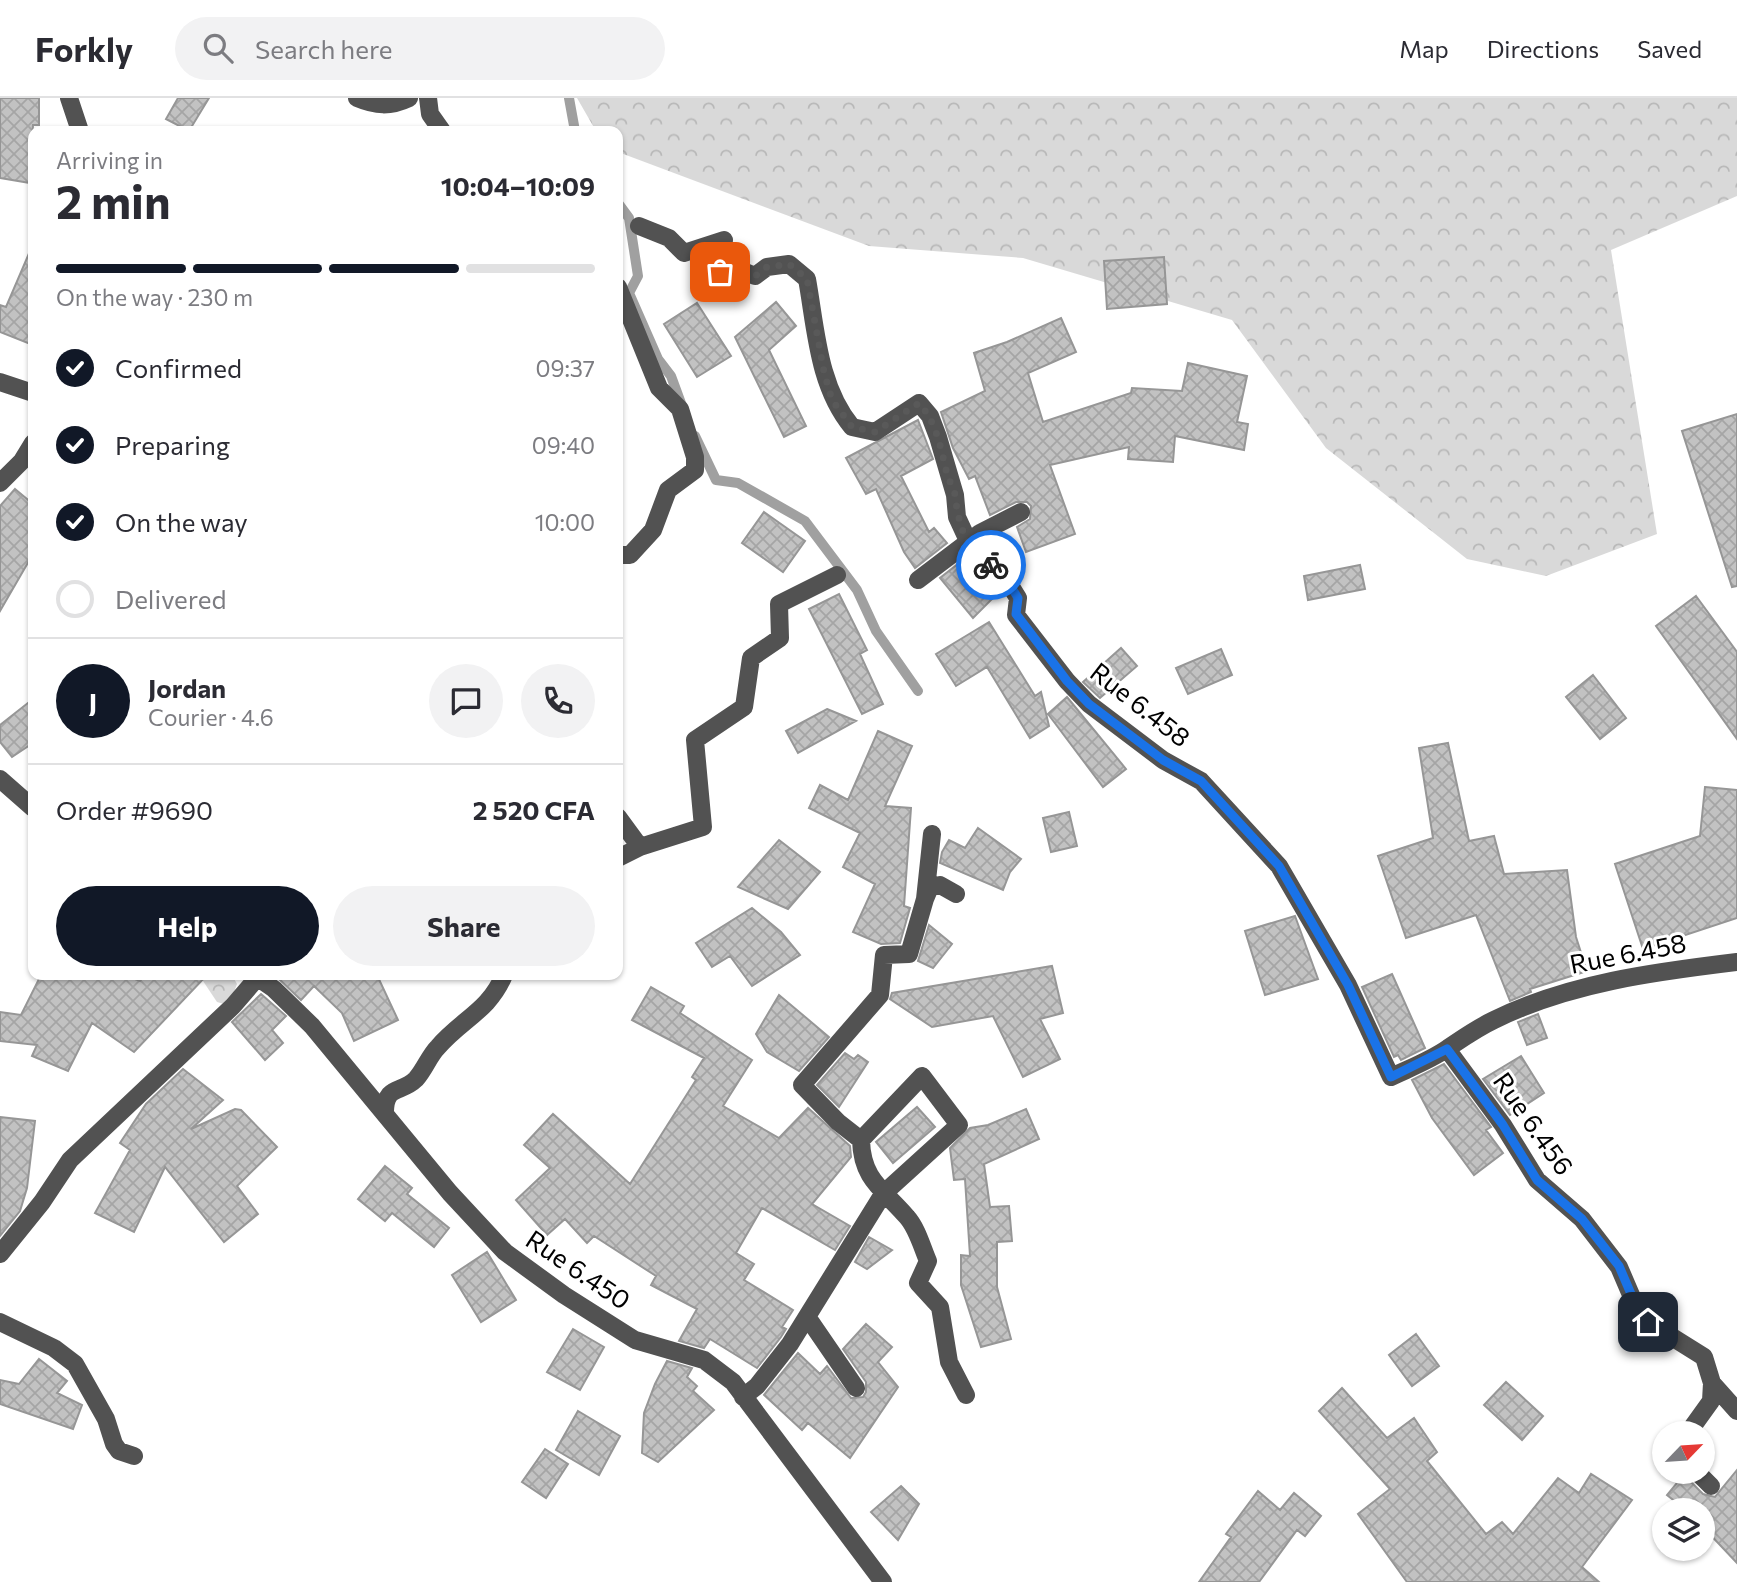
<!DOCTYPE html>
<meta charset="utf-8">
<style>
:root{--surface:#fff;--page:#f2f2f3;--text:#2b2b33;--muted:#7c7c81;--line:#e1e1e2;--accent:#111827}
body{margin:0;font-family:Commissioner,sans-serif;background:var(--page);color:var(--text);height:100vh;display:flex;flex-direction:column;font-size:26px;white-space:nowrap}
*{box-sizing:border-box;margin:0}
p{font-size:23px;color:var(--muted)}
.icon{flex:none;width:38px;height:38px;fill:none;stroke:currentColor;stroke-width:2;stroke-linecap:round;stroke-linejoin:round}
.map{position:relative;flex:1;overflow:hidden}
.sheet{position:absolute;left:28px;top:28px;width:595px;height:854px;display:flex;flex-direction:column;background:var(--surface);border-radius:14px;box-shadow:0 2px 5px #0004}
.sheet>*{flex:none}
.needle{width:46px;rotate:65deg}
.tools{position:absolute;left:1652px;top:1323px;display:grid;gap:14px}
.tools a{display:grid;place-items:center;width:63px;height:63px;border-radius:50%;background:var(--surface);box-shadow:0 2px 5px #0004;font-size:35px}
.pin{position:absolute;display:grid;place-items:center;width:60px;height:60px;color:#fff;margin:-30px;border-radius:14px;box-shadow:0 4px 10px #0006}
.courier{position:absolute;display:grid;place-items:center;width:70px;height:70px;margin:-35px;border:5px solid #1a73e8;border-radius:50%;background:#fff;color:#222;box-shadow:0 2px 9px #0007}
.head em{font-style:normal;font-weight:700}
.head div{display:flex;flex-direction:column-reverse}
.head{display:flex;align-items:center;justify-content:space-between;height:119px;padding:0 28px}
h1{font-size:46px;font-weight:700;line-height:52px}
.bar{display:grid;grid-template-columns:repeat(4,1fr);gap:10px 7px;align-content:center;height:84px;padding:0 28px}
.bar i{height:9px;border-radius:5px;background:var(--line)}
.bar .on{background:var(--accent)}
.bar p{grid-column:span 4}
.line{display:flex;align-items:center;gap:18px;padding:0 28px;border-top:2px solid var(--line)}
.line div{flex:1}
.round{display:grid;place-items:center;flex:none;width:74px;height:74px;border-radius:37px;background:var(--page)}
ol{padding:0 28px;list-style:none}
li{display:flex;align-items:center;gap:21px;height:77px}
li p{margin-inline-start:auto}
li .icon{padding:7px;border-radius:50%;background:var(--accent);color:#fff;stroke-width:4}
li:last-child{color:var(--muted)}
li i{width:38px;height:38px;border:4px solid var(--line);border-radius:50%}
.cta{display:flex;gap:14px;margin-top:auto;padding:14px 28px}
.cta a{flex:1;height:80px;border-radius:42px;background:var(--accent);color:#fff;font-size:28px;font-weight:700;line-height:80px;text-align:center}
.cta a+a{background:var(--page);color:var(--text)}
header{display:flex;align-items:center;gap:42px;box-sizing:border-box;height:98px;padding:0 35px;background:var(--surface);border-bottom:2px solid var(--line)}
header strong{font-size:33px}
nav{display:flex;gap:38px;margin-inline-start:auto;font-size:24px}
.search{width:490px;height:63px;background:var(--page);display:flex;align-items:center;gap:18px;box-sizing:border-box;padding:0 24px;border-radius:38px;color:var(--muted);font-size:26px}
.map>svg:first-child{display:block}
</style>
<header>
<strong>Forkly</strong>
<div class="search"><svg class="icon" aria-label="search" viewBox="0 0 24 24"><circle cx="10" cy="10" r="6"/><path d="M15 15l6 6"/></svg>Search here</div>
<nav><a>Map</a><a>Directions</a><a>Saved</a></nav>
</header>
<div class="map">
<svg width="1737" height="1484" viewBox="0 0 1737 1484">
<defs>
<pattern id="forest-crowns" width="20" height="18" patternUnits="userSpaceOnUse" patternTransform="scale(1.75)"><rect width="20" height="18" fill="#d9d9d9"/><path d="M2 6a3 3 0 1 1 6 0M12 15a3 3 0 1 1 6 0" fill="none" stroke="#b8b8b8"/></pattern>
<pattern id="building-cross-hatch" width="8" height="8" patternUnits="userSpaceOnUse" patternTransform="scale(1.75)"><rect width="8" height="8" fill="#c2c2c2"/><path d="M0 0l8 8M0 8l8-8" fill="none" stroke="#a5a5a5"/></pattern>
</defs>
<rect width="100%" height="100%" fill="#fff"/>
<path fill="url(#forest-crowns)" d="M577 0H1737V98L1611 152 1657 436 1546 478 1467 461 1326 350 1232 222 1023 160 869 148 618 54V33H596Z
M199 877H232L237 886 233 897 224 906 217 904Z"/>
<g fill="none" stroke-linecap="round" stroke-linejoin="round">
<path stroke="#a0a0a0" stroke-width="10" d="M569 0 575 33
M618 105 629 120 638 178 629 195 658 261 671 278 682 308
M695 338 716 382 738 385 805 423 857 492 876 533 918 593"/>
</g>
<path fill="url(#building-cross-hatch)" stroke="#969696" stroke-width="2" d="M0 0H39V27H33L30 85 0 80Z
M178 0H209L189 33 166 21Z
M33 146V247L0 234V207L6 209Z
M1164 159 1167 206 1107 211 1104 163Z
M776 204 796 228 769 252 806 328 784 339 735 239Z
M697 205 731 258 697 279 664 226Z
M1061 220 1076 254 1028 275 1043 324 1131 295 1132 290 1182 293 1188 265 1247 278 1237 324 1248 326 1244 352 1175 338 1173 364 1128 361 1129 349 1050 367 1075 436 1026 454 1017 429 1030 421 1031 408 1027 404H1016L990 417 975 378 969 381 953 350 941 314 985 293 974 255 1007 244Z
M1737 316V488L1732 489 1682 333Z
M918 322 933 361 901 378 929 434 934 430 947 445 915 470 904 454 876 391 866 396 846 360Z
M15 391 33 406V456L0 513V408Z
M764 414 805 443 783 474 742 445Z
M963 462 994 499 973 520 940 480Z
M1360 467 1365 491 1308 502 1304 478Z
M839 496 867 552 860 556 883 606 862 616 809 511Z
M1696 498 1737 554V641L1656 528Z
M989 524 1035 598 1041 594 1049 628 1030 640 987 569 956 588 936 556Z
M1121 550 1137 568 1100 600 1083 584Z
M1221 551 1232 577 1188 596 1176 570Z
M1593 577 1626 620 1600 641 1566 599Z
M1067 599 1126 671 1103 689 1048 616Z
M33 601V645L12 659 0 644V627Z
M827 611 856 623 798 655 786 633Z
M878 633 912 648 885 708 911 710 904 808 910 810 900 845 881 846 853 834 875 786 843 769 860 735 809 710 820 687 848 702Z
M1448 645 1469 743 1494 738 1504 776 1567 772 1576 839 1587 873 1530 891 1531 894 1510 903 1476 817 1406 840 1378 758 1433 740 1419 650Z
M1705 689 1737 692V820L1643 851 1615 766 1700 738Z
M1069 714 1077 748 1051 754 1043 720Z
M978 730 1021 761 1010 774 1003 792 940 765 942 754 949 742 965 750Z
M779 742 820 774 788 811 738 789Z
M752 810 781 834 800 857 752 888 730 858 712 869 696 845Z
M1295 818 1318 881 1265 897 1245 833Z
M929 827 952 846 933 870 918 863Z
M1052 868 1063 915 1040 921 1060 961 1023 979 993 918 932 929 890 901 892 895Z
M1392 876 1425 950 1401 962 1398 957 1394 959 1362 889Z
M41 877H125L140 883 144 877H207L134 954 92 925 68 973 32 958 37 947 0 943V914L21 917Z
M282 877H377L398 922 354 943 342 915 314 888 301 902 278 880Z
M651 889 684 908 680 915 752 962 723 1008 779 1040 808 1010 850 1048 851 1059 812 1106 850 1128 835 1152 762 1110 736 1155 754 1166 744 1182 793 1212 782 1229 786 1231 781 1239 757 1270 710 1241 704 1250 679 1243 697 1211 651 1187 656 1178 594 1138 587 1145 565 1121 547 1137 516 1102 550 1070 524 1047 553 1016 630 1086 696 982 692 979 704 960 632 922Z
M261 896 286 918 272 932 283 945 265 962 232 924Z
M779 897 829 939 799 973 767 954 756 936Z
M1538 916 1547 940 1527 947 1518 924Z
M845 955 854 961 858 957 868 964 839 1009 817 987Z
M1521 958 1544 995 1510 1017 1483 981Z
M1444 966 1491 1029 1486 1032 1503 1055 1474 1077 1432 1020 1412 982Z
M183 971 223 1002 191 1031 235 1011 241 1012 277 1049 237 1088 258 1116 224 1144 165 1069 134 1134 95 1115 130 1052 120 1045 146 1006Z
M917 1009 935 1029 893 1065 876 1044Z
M1026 1011 1039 1041 984 1066 990 1109 1009 1108 1012 1143 997 1144V1189L1011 1241 981 1249 961 1187V1157L970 1158 965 1081 954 1082 950 1050 970 1030 988 1027Z
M0 1019 35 1023 27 1090 20 1113 0 1138Z
M385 1068 412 1090 407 1096 449 1130 434 1149 392 1115 385 1123 358 1101Z
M869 1139 892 1152 867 1171 855 1164Z
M487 1154 516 1202 481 1224 452 1177Z
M866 1226 892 1249 878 1264 898 1289 850 1360 808 1325 802 1332 764 1297 798 1255 820 1276 827 1268 851 1300 863 1299 866 1294V1284L843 1251Z
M573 1231 604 1249 580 1292 547 1274Z
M1416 1236 1439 1268 1412 1288 1389 1257Z
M39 1261 67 1283 57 1295 82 1307 73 1331 0 1306V1282L19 1286Z
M667 1263 692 1270 687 1279 697 1288 693 1293 714 1312 658 1364 642 1355 644 1315 655 1286Z
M1506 1284 1543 1318 1522 1342 1484 1307Z
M1342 1290 1387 1340 1414 1320 1437 1354 1427 1363 1486 1436 1502 1424 1513 1436 1558 1380 1579 1395 1591 1376 1632 1402 1582 1469 1599 1484H1407L1358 1416 1390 1391 1319 1313Z
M578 1313 620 1338 599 1377 556 1352Z
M545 1351 568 1366 546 1400 522 1384Z
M1737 1372V1465L1703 1429V1412H1686L1667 1397 1686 1374 1689 1382 1703 1396 1715 1399Z
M901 1388 919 1406 898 1442 871 1414Z
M1258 1393 1280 1412 1294 1395 1321 1418 1305 1438 1297 1432 1259 1484H1199L1231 1439 1226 1436Z"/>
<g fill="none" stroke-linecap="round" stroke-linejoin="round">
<path stroke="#525252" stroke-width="18" d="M69 0 80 33
M357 0C376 8 390 9 409 0
M428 0 430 16 442 33
M639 128 669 140 684 155 724 142 720 174 743 173 755 178 767 169 789 166 807 181C816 231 818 288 852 329L875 334 919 305 930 318 938 339 955 397 957 419 969 445 983 463 1000 471 1018 500 1016 517 1067 583 1089 606 1163 662 1201 683 1279 768 1348 887 1391 979C1410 970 1431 962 1448 950 1463 940 1477 930 1494 922 1569 885 1654 874 1737 864
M618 189 659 290 680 311 695 359V372L668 392 653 432 630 457H618
M0 284 33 295
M0 385 22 363 33 345
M918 482 980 435 1021 414
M0 681 33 710
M618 719 640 749 618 760
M932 736 925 801 909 856 884 857 880 897 802 987 838 1024 861 1042C862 1082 883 1091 907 1119 917 1130 922 1149 928 1163L918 1185 940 1209 949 1264 966 1297
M640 749 703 729 695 642 744 609 751 560 780 540 779 506 837 477
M925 801 930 789 940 787 956 796
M254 877 274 891 312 928 450 1095 505 1154 564 1197 635 1242 704 1262 733 1284 883 1484
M1447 951 1503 1027 1537 1082 1582 1121 1619 1169 1637 1211 1648 1224 1704 1259 1712 1285 1737 1313
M385 1013C386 986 401 996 416 981 425 971 429 958 438 949 462 921 489 913 504 877
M0 1156 42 1104 70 1062 233 908 257 880
M808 1220 856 1290
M0 1224 54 1250 75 1266 106 1321 114 1346 119 1353 134 1358
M743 1299 757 1288 790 1246 883 1096 959 1027 922 978 861 1042
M1688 1335 1711 1303 1712 1285
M1697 1374 1711 1388"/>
</g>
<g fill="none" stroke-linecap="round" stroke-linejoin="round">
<path stroke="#595959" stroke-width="7" stroke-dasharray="0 12.6" d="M720 174 743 173 755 178 767 169 789 166 807 181 824 274 832 302 852 329 875 334 919 305C937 325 941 351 947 376 949 383 954 390 955 397 958 423 965 453 991 467"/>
<path stroke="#1a73e8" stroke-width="9" d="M991 467 1000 471 1018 500 1016 516 1067 583 1089 606 1163 662 1201 683 1279 768 1348 887 1391 979 1447 951 1503 1027 1537 1082 1582 1121 1619 1168 1637 1210 1648 1224"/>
</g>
<g text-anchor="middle" stroke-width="6" stroke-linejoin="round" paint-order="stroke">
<g font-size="26" fill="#000" stroke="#fff">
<text transform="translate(1140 607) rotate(38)" y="9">Rue 6.458</text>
<text transform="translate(1628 856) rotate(-11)" y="9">Rue 6.458</text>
<text transform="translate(1533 1026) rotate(55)" y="9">Rue 6.456</text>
<text transform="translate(578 1172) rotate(34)" y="9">Rue 6.450</text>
</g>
</g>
</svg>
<div class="tools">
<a><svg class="needle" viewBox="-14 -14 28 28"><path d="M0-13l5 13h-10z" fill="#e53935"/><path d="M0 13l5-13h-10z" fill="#7c7c81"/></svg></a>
<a><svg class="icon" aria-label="layers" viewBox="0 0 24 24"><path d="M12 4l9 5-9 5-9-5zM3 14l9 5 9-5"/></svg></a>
</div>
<div class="pin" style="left:720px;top:174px;background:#ea580c"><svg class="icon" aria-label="bag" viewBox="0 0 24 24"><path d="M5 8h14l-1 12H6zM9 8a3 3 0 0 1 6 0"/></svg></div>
<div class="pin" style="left:1648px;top:1224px;background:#1f2937"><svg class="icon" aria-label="home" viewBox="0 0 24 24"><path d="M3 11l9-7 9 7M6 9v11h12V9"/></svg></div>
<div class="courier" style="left:991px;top:467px"><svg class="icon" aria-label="bike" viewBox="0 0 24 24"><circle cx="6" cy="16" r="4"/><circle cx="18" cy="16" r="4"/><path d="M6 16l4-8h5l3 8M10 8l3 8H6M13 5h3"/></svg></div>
<section class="sheet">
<div class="head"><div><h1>2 min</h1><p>Arriving in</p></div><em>10:04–10:09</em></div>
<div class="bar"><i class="on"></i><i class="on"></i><i class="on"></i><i></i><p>On the way · 230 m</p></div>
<ol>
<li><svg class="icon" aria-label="check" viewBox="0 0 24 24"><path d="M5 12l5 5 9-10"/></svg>Confirmed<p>09:37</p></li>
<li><svg class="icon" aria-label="check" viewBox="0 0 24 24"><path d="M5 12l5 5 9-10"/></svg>Preparing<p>09:40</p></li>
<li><svg class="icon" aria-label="check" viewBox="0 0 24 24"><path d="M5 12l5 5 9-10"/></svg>On the way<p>10:00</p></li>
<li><i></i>Delivered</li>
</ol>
<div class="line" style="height:126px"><b class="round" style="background:var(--accent);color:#fff">J</b><div><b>Jordan</b><p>Courier · 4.6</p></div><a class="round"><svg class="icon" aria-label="chat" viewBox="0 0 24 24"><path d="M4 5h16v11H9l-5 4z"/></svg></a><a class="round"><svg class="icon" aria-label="phone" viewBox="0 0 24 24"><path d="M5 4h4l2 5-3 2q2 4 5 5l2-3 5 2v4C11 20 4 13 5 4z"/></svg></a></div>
<div class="line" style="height:91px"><div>Order #9690</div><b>2 520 CFA</b></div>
<div class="cta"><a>Help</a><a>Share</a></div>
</section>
</div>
